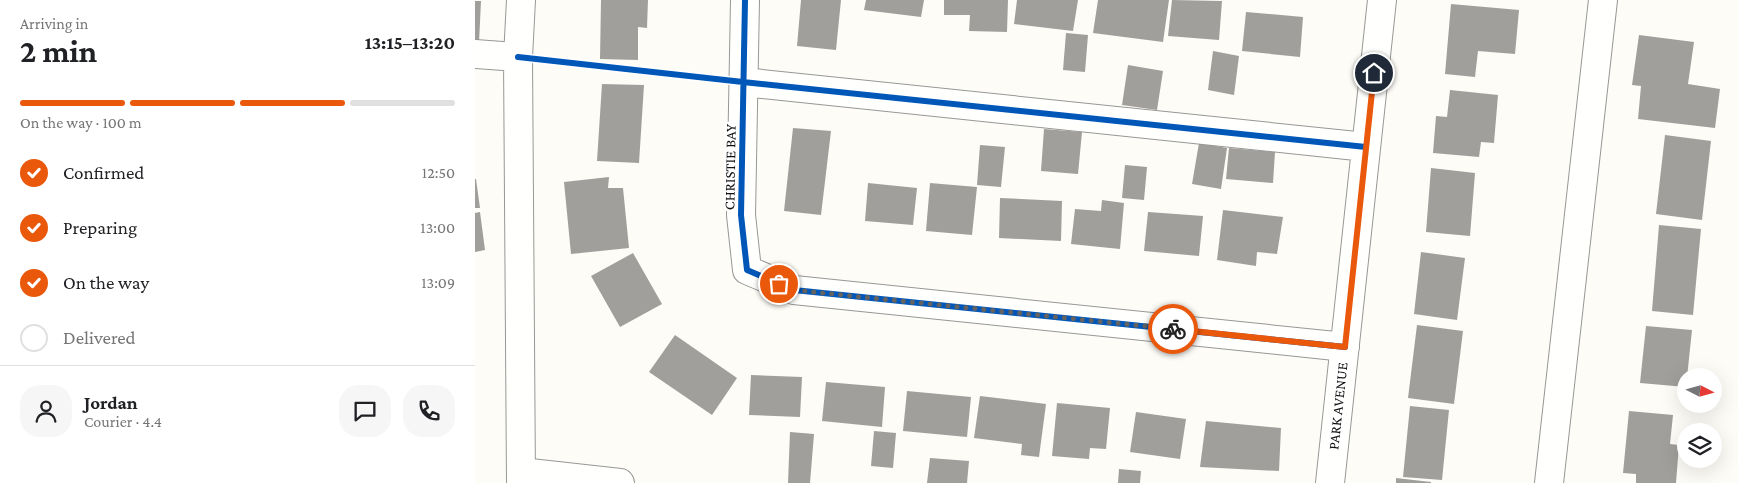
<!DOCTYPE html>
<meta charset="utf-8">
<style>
:root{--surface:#fff;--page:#f6f6f6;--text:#202124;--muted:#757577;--line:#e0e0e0;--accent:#ea580c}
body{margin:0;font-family:"Crimson Pro",serif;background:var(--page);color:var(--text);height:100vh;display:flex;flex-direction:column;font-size:19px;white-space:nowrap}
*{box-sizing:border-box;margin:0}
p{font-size:16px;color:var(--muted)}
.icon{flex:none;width:28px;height:28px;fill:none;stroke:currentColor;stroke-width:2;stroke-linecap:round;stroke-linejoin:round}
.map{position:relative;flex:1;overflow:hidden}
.panel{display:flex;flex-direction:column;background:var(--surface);width:475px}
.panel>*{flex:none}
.needle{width:32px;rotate:96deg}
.fabs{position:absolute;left:1202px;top:368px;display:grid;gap:10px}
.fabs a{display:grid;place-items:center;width:45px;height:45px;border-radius:50%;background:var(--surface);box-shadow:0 5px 20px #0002;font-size:25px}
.pin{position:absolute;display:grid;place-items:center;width:42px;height:42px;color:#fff;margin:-21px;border:2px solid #fff;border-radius:50%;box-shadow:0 1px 5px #0007}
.courier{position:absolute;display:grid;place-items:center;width:50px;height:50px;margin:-25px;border:4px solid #ea580c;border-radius:50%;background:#fff;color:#222;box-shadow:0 1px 6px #0007}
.overview em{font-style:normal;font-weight:700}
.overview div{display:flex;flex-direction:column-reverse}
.overview{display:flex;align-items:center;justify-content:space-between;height:85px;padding:0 20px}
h1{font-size:32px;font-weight:700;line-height:38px}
.bar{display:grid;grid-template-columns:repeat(4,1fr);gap:8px 5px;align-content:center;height:60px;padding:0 20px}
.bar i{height:6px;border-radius:4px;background:var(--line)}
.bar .active{background:var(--accent)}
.bar p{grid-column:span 4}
.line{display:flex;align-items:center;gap:12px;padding:0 20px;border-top:1px solid var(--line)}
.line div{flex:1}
.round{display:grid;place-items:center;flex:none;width:52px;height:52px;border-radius:20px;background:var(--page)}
ol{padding:0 20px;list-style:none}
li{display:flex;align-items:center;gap:15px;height:55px}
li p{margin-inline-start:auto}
li .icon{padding:5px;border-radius:50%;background:var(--accent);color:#fff;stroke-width:4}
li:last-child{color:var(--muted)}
li i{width:28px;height:28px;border:2px solid var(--line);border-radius:50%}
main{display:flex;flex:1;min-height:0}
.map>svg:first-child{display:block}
</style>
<main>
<section class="panel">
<div class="overview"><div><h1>2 min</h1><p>Arriving in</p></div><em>13:15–13:20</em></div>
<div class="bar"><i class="active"></i><i class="active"></i><i class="active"></i><i></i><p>On the way · 100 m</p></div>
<ol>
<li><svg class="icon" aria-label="check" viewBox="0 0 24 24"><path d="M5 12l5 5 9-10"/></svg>Confirmed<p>12:50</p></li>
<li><svg class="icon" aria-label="check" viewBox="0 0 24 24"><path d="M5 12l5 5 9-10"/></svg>Preparing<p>13:00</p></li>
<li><svg class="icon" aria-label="check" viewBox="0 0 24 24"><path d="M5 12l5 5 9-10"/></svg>On the way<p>13:09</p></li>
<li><i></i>Delivered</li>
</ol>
<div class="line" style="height:90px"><a class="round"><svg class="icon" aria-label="person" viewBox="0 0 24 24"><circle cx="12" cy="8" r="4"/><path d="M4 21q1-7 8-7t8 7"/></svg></a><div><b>Jordan</b><p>Courier · 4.4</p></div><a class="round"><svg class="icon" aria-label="chat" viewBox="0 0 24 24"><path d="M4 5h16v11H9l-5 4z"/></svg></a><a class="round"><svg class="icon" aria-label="phone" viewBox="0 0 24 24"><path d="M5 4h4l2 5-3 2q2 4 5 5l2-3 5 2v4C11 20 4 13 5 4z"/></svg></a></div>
</section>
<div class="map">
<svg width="1263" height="483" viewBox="0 0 1263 483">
<rect width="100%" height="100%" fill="#fdfcf7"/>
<path fill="#a19f9c" d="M126 0H173L172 28 163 27V60L125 59Z
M326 0H366L361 50 322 46Z
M391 0H449L446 17 389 10Z
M469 0H533L532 32 494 31 495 15H469Z
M542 0H603L598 31 539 24Z
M623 0H694L688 42 618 33Z
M697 0 747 1 744 40 693 36Z
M0 1H6L4 43H0Z
M976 4 1044 10 1040 54 1003 51 1000 77 970 74Z
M771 12 828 17 825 57 767 51Z
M591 33 613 35 610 72 588 70Z
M1164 35 1219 42 1213 84 1245 89 1240 128 1163 119 1166 86 1157 85Z
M738 51 764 56 759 95 733 90Z
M653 65 688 71 682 110 647 105Z
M127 84 169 85 164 163 122 161Z
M975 90 1023 95 1019 143 1006 142 1004 157 958 153 961 116 972 117Z
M318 128 356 131 346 215 309 211Z
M569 129 607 132 603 174 566 171Z
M1190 135 1236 141 1227 220 1181 214Z
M724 143 752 148 746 189 717 184Z
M505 145 530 147 526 187 502 185Z
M754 148 800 152 798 183 751 179Z
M650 165 672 167 669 200 647 198Z
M956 168 1000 173 995 236 951 232Z
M134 177 133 188H148L154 248 96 254 89 182Z
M0 179H1L5 208H0Z
M393 183 442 188 438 225 390 221Z
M455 183 502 187 497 235 451 231Z
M525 198 587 201 586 241 524 238Z
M627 200 649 203 645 249 596 244 600 209 626 211Z
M748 210 808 217 802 254 782 252 781 266 742 260Z
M5 212 10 250 0 252V213Z
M673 212 728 216 724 256 669 251Z
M1184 225 1226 229 1218 315 1177 311Z
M946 252 990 258 982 320 939 314Z
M158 253 187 304 145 327 116 276Z
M942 325 988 331 979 404 933 398Z
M1171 326 1217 330 1211 387 1165 383Z
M200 335 262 378 237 415 174 372Z
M276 375 327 377 325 417 274 415Z
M351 382 410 387 407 427 347 421Z
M432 391 496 397 492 437 428 431Z
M505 396 571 404 564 457 546 455 547 444 499 438Z
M582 403 635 408 631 449 615 448 614 459 577 456Z
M935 406 974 410 967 480 928 477Z
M1154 411 1198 415 1195 444 1204 445 1201 483H1161V474L1148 473Z
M661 412 711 419 705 459 655 452Z
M731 421 806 428 804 471 725 467Z
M399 431 421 433 418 468 396 466Z
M315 432 339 434 335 483H313Z
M455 458 494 461 492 483H452Z
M644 469 666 471 665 483H643Z
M921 478 956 482V483H921Z"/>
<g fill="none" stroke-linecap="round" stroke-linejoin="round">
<g stroke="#979795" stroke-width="30">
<path id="minor" d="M46 0 43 57 46 483
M270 0 266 215 272 270 319 290 870 347
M0 54 43 57
M268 82 891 147
M46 472 145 483
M855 483 907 0
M1074 483 1128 0"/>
</g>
<use href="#minor" stroke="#fffffe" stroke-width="28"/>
<g stroke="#fff" stroke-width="9">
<path id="cycleway" d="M270 0 266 215 272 270 319 290 870 347
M43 57 268 82 891 147"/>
</g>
<use href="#cycleway" stroke="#0057b8" stroke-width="6"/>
</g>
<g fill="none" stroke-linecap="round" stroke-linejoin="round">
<path stroke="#646362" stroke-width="5" stroke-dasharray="0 9" d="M304 284 319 290 698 329"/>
<path stroke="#ea580c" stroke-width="6" d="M698 329 870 347 899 73"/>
</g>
<g text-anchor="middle" stroke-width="5" stroke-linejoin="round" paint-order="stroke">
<g font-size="15" fill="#111" stroke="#fff">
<text transform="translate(255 167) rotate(-89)" y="5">CHRISTIE BAY</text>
<text transform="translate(863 406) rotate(-84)" y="5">PARK AVENUE</text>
</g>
</g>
</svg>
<div class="fabs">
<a><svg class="needle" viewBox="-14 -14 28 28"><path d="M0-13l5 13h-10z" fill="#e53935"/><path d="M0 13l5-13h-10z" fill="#757577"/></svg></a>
<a><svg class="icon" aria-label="layers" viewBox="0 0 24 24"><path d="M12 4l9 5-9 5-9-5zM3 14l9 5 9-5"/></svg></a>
</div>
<div class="pin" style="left:304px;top:284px;background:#ea580c"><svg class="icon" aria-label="bag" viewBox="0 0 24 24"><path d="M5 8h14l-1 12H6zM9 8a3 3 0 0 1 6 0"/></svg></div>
<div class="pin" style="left:899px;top:73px;background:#1f2937"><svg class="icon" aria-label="home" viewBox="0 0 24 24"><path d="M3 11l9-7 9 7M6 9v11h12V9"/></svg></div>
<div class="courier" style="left:698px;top:329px"><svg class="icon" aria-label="bike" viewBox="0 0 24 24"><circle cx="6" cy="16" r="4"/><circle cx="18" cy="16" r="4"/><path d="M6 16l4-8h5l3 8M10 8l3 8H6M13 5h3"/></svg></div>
</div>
</main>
